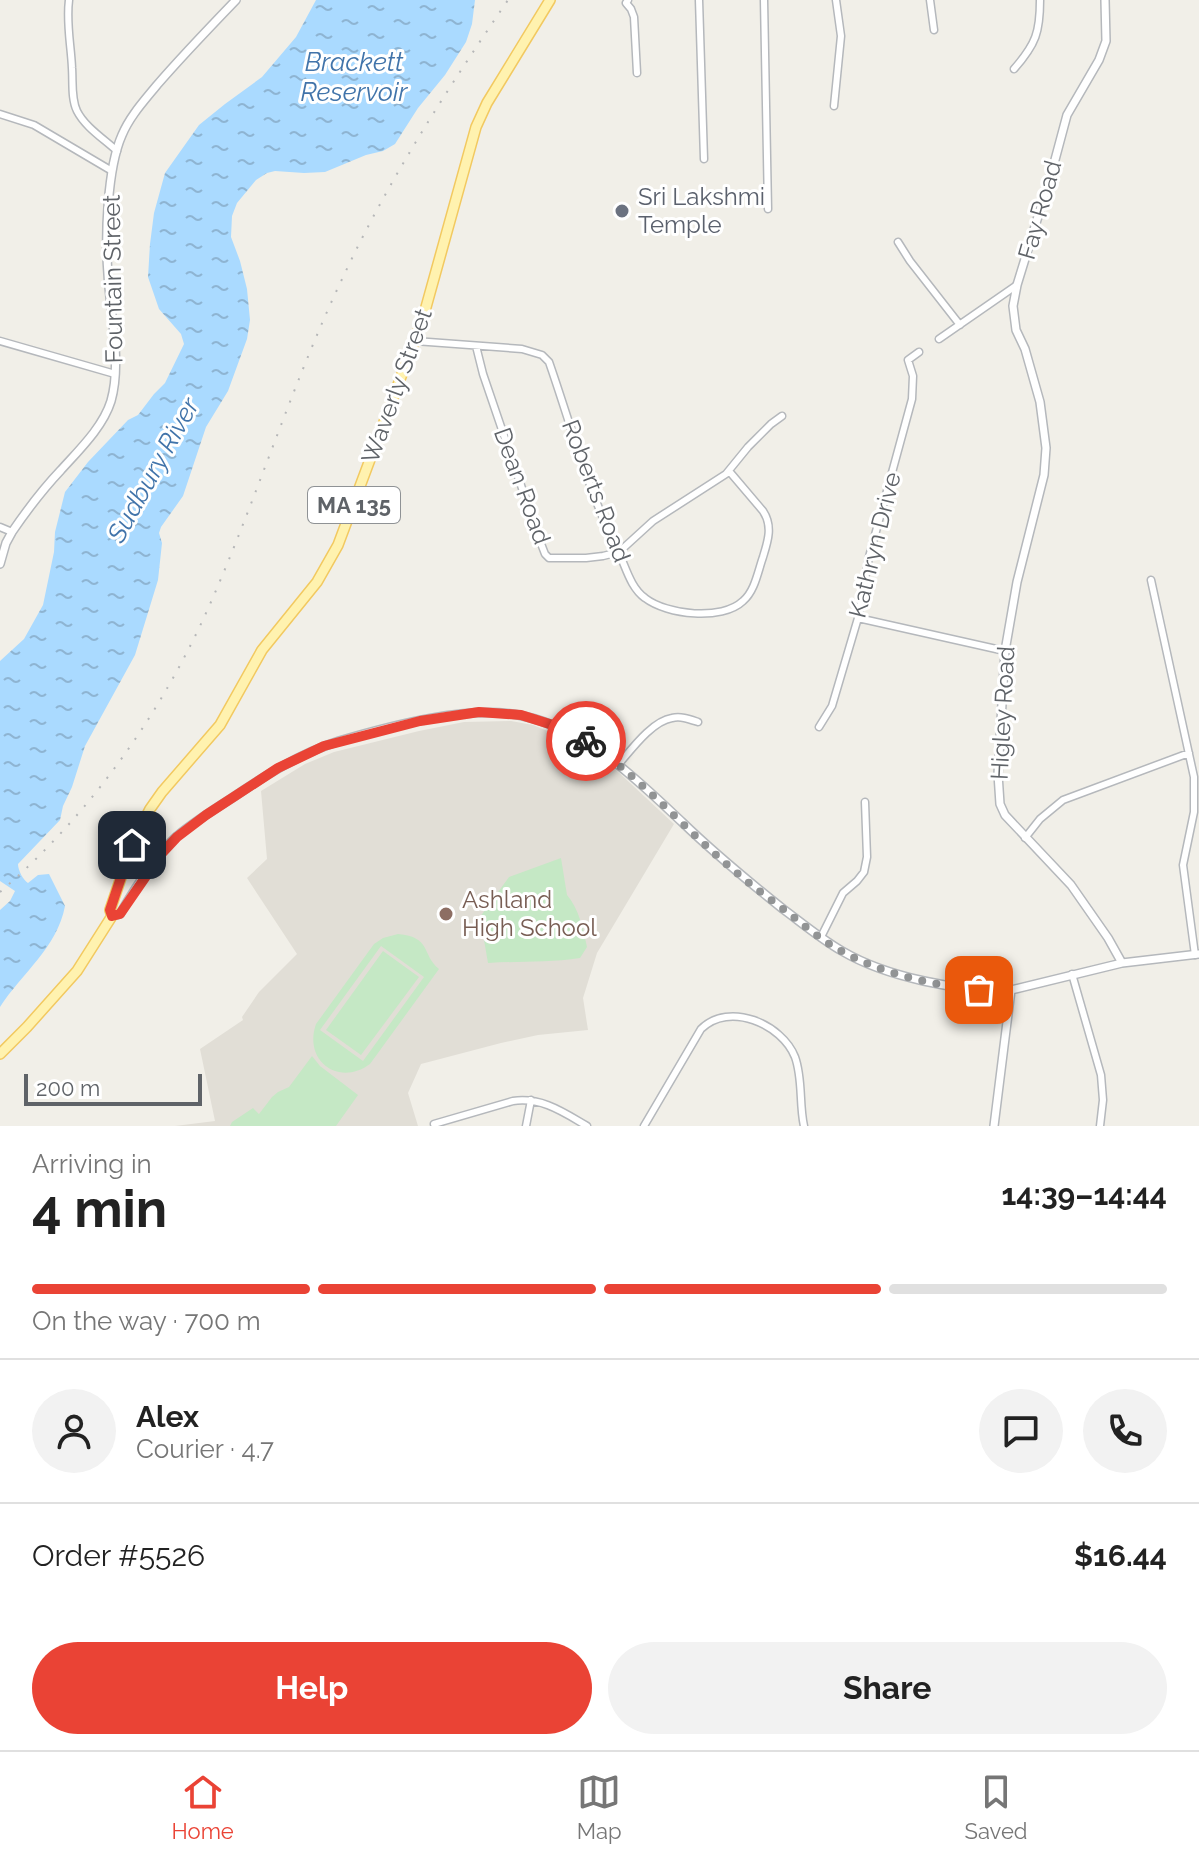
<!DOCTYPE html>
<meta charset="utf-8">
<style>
:root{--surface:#fff;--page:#f2f2f2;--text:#222;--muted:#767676;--line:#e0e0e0;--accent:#ea4335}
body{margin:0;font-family:Raleway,sans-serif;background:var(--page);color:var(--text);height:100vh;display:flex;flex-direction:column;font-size:30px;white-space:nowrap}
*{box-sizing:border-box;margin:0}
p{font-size:26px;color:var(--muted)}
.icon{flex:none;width:44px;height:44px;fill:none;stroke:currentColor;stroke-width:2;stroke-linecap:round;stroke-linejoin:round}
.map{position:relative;height:1126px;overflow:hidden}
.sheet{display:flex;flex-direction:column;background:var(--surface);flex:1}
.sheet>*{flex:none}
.scale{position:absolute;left:24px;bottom:20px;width:178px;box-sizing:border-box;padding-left:8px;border:4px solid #5f6368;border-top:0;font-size:22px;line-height:28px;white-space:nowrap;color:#5f6368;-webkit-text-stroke:6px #fff;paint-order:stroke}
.pin{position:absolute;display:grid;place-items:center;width:68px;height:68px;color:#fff;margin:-34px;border-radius:16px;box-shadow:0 4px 12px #0006}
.courier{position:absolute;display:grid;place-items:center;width:80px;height:80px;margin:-40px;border:6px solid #ea4335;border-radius:50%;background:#fff;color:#222;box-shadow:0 2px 10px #0007}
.overview em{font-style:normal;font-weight:700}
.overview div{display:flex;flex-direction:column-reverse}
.overview{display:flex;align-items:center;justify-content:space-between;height:136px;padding:0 32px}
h1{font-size:52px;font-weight:700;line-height:60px}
.bar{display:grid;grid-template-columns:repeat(4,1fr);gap:12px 8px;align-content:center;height:96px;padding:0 32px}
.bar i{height:10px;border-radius:6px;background:var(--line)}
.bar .selected{background:var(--accent)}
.bar p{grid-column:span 4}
.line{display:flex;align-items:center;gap:20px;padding:0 32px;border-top:2px solid var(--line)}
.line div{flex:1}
.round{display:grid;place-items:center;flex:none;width:84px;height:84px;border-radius:42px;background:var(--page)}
.action{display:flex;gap:16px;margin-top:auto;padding:16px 32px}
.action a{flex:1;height:92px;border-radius:48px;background:var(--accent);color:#fff;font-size:32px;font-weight:700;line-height:92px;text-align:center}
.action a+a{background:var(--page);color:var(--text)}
.dock{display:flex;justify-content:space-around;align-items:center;height:112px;border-top:2px solid var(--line);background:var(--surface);font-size:22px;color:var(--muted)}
.dock a{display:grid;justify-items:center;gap:4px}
.dock .selected{color:var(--accent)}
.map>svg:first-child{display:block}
</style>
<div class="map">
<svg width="1199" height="1126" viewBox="0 0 1199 1126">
<defs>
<pattern id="water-ripples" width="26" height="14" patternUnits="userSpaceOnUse" patternTransform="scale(2)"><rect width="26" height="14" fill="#aadaff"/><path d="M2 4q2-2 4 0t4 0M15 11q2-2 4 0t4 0" fill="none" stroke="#8eb4d2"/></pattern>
</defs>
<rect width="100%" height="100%" fill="#f1efe8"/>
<path fill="#e1ded6" d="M511 721 533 725 581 745 615 769 674 824 597 953 583 998 588 1030 538 1035 501 1043 421 1064 408 1093 418 1126H175L215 1121 200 1049 243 1020 242 1017 259 992 297 954 247 878 267 859 261 791 305 764 334 752 419 731 464 722Z"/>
<path fill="#c5e8c5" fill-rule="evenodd" d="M561 858 567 895C579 909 583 929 587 947L580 958C549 963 519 961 488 963L480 917 509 877Z
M398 934C432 937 421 954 439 969L370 1064C339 1087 303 1061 316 1024L374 944 383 938ZM381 946 424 977 363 1061 320 1030Z
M383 951 419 977 361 1055 326 1030Z
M312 1056 320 1066 358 1095 336 1126H230L232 1122 253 1108 259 1114 272 1097 278 1092 289 1087Z"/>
<path fill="url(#water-ripples)" d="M316 0H475L472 24 466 42 445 75 418 108 395 144 383 151 366 155 325 172 304 173 275 171 267 173 256 180 237 203 232 216 231 237 240 261 247 289 250 320 247 339 228 391 206 427 183 496 161 527 159 533 162 543 158 580 135 655 85 746 72 787 63 806 60 820 18 864C18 870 23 880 28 883L38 875 49 874 65 906C57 948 22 973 0 1007V910L10 901 15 891 0 881V661L24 639 43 605 54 552 55 532 65 492 88 462 128 420 138 415 154 394 165 383 184 344 181 334 159 309 148 277 150 244 154 213 165 173 199 125 225 104 262 77 296 37Z"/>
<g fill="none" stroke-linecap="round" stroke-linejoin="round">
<g stroke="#b5b8bc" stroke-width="9">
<path id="minor" d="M69 0C66 23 71 45 72 68 73 82 71 99 77 111 85 127 104 139 117 151
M628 0 626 3 631 9 634 17 637 73
M699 0 704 159
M764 0 768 209
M930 0 934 30
M1014 69C1036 44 1040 32 1040 0
M834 106 841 36 836 0
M0 114 34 125 112 171
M898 242 910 261 960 325
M939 339 1017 285
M0 341 115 374
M415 341 522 349 542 355 549 362C571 425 588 491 618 551 626 567 630 587 645 598 667 615 722 621 743 601 755 591 758 571 763 557 768 541 773 526 763 511L729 471
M476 346 483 374 540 541 545 554 549 558H586L603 556 619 552 653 521 726 474 748 447 771 424 782 416
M0 527 12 532
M1151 580 1194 777V812L1183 865 1195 955
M858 618 1005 651
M819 727 832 706 858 618 869 557 912 399 913 376 908 360 919 352
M618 765C631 750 652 721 672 718 681 716 689 719 698 722
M1025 838 1040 819 1063 800 1189 753
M821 937 843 893 857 881 864 872 867 857 865 802
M1072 974 1101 1075 1103 1100 1100 1126
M434 1124 513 1101C542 1097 563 1112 587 1126
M526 1126 531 1100
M644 1126 701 1029C729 1001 782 1024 795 1057 803 1079 799 1104 804 1126"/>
</g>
<g stroke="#b5b8bc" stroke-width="10">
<path id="tertiary" d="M1105 0 1106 41 1099 60 1067 115 1052 171 1017 285 1013 306 1016 330 1025 349 1040 402 1046 448 1044 475 1017 582 1005 651 998 774 1000 804 1005 815 1071 885 1108 938 1122 963
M0 564 6 543 12 532C27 510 43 489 61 470 79 450 103 427 111 401 122 363 110 313 108 274 105 237 107 169 122 135 130 116 144 101 157 85 182 56 209 28 236 0
M112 916 120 914C134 890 157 854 177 836 194 822 213 810 232 798 266 775 299 754 339 741 390 726 470 704 523 716 588 730 635 778 682 822 714 853 748 881 783 909 802 923 821 939 842 951 886 977 960 992 1011 990L1122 963 1199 954
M994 1126 1011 990"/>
</g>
<g stroke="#f2c960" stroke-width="12">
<path id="primary" d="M0 1054 27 1027 77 971 112 916 110 910 132 845 150 809 162 792 220 725 262 650 317 582 338 545 423 318 476 127 487 103 550 0"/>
</g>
<use href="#minor" stroke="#fff" stroke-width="6"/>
<use href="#tertiary" stroke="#fff" stroke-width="7"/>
<use href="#primary" stroke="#fff2af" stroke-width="9"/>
<path stroke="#b6b7b8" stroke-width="2" stroke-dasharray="2 10" stroke-linecap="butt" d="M0 892C92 813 166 707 214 595 260 489 294 379 344 275 389 179 448 88 508 0"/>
</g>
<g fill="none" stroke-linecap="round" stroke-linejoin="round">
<path stroke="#929495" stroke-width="8" stroke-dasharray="0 14.4" d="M586 741C633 772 672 815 714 853 738 875 764 895 790 914 807 928 825 943 845 953 886 975 934 985 979 990"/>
<path stroke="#ea4335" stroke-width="10" d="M132 845 110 910 112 916 120 914 162 853 177 837 206 815 278 768 324 746 420 721 479 712 521 715 559 727 586 741"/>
</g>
<circle fill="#6b7280" stroke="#fff" stroke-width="3" cx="622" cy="211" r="8"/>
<circle fill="#8d6e63" stroke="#fff" stroke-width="3" cx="446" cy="914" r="8"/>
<g text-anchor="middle" stroke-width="6" stroke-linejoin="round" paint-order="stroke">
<rect fill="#fff" stroke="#8f9295" stroke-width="2" x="308" y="487" width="92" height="36" rx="6"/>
<g font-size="22" font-weight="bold" fill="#5f6368">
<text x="354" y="513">MA 135</text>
</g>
<g font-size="24" fill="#5b616d" stroke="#fff" text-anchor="start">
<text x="638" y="205">Sri Lakshmi<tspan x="638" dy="28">Temple</tspan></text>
</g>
<g font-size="24" fill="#5f6368" stroke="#fff">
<text transform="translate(1040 210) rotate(-74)" y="8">Fay Road</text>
<text transform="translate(113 279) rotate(-91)" y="8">Fountain Street</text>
<text transform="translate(397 386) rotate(-70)" y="8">Waverly Street</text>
<text transform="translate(522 486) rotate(70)" y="8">Dean Road</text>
<text transform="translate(596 491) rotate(69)" y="8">Roberts Road</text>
<text transform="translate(875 545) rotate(-76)" y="8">Kathryn Drive</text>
<text transform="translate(1003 713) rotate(-87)" y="8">Higley Road</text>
</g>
<g font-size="24" fill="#785e54" stroke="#fff" text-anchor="start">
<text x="462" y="908">Ashland<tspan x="462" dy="28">High School</tspan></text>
</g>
<g font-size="26" font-style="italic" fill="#4174aa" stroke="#fff">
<text x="354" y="71">Brackett<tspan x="354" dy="30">Reservoir</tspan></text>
<text transform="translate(153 470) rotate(-61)" y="9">Sudbury River</text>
</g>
</g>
</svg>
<div class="scale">200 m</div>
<div class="pin" style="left:979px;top:990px;background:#ea580c"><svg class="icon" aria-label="bag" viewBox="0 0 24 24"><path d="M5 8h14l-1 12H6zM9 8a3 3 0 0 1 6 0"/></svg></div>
<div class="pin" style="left:132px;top:845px;background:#1f2937"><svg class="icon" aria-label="home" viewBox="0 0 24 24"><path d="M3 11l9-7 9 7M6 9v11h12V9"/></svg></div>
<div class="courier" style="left:586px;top:741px"><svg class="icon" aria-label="bike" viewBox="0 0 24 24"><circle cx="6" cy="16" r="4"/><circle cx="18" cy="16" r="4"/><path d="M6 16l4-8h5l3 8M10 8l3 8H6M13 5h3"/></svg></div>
</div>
<section class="sheet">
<div class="overview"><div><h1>4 min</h1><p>Arriving in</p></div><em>14:39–14:44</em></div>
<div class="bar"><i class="selected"></i><i class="selected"></i><i class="selected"></i><i></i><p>On the way · 700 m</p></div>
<div class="line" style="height:144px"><a class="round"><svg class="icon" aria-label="person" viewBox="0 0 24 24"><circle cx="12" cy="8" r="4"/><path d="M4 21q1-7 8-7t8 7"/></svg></a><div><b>Alex</b><p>Courier · 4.7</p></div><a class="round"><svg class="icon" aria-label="chat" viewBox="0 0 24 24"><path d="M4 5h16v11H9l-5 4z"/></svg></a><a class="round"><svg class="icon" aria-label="phone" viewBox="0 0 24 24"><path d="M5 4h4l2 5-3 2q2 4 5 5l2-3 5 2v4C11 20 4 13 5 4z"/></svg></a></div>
<div class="line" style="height:104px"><div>Order #5526</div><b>$16.44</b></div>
<div class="action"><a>Help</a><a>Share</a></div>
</section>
<nav class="dock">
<a class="selected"><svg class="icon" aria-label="home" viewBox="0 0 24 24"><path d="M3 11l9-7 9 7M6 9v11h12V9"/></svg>Home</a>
<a><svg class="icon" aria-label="map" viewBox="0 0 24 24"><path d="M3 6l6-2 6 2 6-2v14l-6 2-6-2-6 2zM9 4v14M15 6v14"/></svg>Map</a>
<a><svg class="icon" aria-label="saved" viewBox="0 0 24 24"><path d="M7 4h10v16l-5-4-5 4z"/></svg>Saved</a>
</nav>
